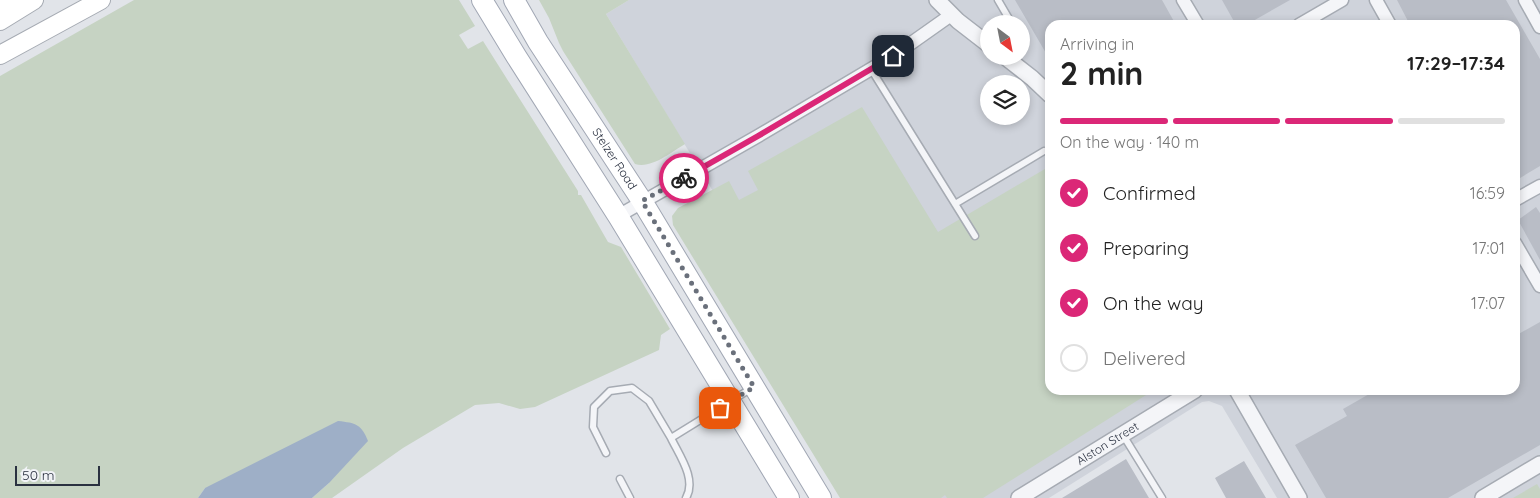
<!DOCTYPE html>
<meta charset="utf-8">
<style>
:root{--surface:#fff;--page:#f2f2f2;--text:#222;--muted:#767676;--line:#e0e0e0;--accent:#db2777}
body{margin:0;font-family:Quicksand,sans-serif;background:var(--page);color:var(--text);height:100vh;display:flex;flex-direction:column;font-size:19px;white-space:nowrap}
*{box-sizing:border-box;margin:0}
p{font-size:16px;color:var(--muted)}
.icon{flex:none;width:28px;height:28px;fill:none;stroke:currentColor;stroke-width:2;stroke-linecap:round;stroke-linejoin:round}
.map{position:relative;flex:1;overflow:hidden}
.side{position:absolute;left:1045px;top:20px;width:475px;height:375px;display:flex;flex-direction:column;background:var(--surface);border-radius:15px;box-shadow:0 2px 8px #0003}
.side>*{flex:none}
.needle{width:32px;rotate:148deg}
.tools{position:absolute;left:980px;top:15px;display:grid;gap:10px}
.tools a{display:grid;place-items:center;width:50px;height:50px;border-radius:50%;background:var(--surface);box-shadow:0 2px 8px #0003;font-size:25px}
.scale{position:absolute;left:15px;bottom:12px;width:85px;box-sizing:border-box;padding-left:5px;border:2px solid #2a3140;border-top:0;font-size:14px;line-height:18px;white-space:nowrap;color:#2a3140;-webkit-text-stroke:4px #f1f3f7;paint-order:stroke}
.pin{position:absolute;display:grid;place-items:center;width:42px;height:42px;color:#fff;margin:-21px;border-radius:10px;box-shadow:0 2px 8px #0006}
.courier{position:absolute;display:grid;place-items:center;width:50px;height:50px;margin:-25px;border:4px solid #db2777;border-radius:50%;background:#fff;color:#222;box-shadow:0 1px 6px #0007}
.head em{font-style:normal;font-weight:700}
.head div{display:flex;flex-direction:column-reverse}
.head{display:flex;align-items:center;justify-content:space-between;height:85px;padding:0 15px}
h1{font-size:32px;font-weight:700;line-height:38px}
.bar{display:grid;grid-template-columns:repeat(4,1fr);gap:8px 5px;align-content:center;height:60px;padding:0 15px}
.bar i{height:6px;border-radius:4px;background:var(--line)}
.bar .current{background:var(--accent)}
.bar p{grid-column:span 4}
ol{padding:0 15px;list-style:none}
li{display:flex;align-items:center;gap:15px;height:55px}
li p{margin-inline-start:auto}
li .icon{padding:5px;border-radius:50%;background:var(--accent);color:#fff;stroke-width:4}
li:last-child{color:var(--muted)}
li i{width:28px;height:28px;border:2px solid var(--line);border-radius:50%}
.map>svg:first-child{display:block}
</style>
<div class="map">
<svg width="1540" height="498" viewBox="0 0 1540 498">
<rect width="100%" height="100%" fill="#e1e4e9"/>
<path fill="#cfd3db" fill-rule="evenodd" d="M629 0H1540V498H1277L1222 406 1209 401 1202 402 1049 498H898L606 14ZM989 24H1021V56H989ZM1050 25H1515V390H1050ZM989 84H1021V116H989Z"/>
<path fill="#c6d3c3" d="M134 0H459L475 26 459 35 468 49 483 41 578 191V195H581L608 242 621 247 670 329 661 335 659 350 535 407 520 409 499 403 475 405 403 448 332 498H312L329 483 205 488 198 498H0V76Z
M539 0H629L606 14 685 144C671 152 652 169 635 164L563 51 559 43 549 18Z
M862 107 938 232 1050 166V390H1154L983 498H947L945 495 941 498H840L673 225 672 216 678 208 729 181 739 200 758 190 748 171Z
M1537 484 1540 489V498H1513Z"/>
<path fill="#9eafc7" d="M338 421C356 423 361 424 368 441L329 483 312 498H198L205 488Z"/>
<path fill="#b9bdc6" d="M1015 0H1162L1176 25H1050V60Z
M1222 0H1290L1246 25H1236Z
M1397 0H1506L1540 59V166L1515 181V25H1446L1444 21 1438 25H1410Z
M1536 207 1540 213V260L1518 220Z
M1540 322V445L1448 498H1326L1295 445 1347 416 1343 409 1371 393 1369 390H1515V336Z
M1126 459 1149 498H1062Z
M1244 461 1266 498H1226L1215 478Z"/>
<g fill="none" stroke-linecap="round" stroke-linejoin="round">
<g stroke="#a6abb3" stroke-width="9">
<path id="service" d="M998 0 1012 24
M871 69 975 236
M955 204 1044 151
M1123 435 1162 498
M606 453 593 427 594 407 610 391 632 388 649 401 671 438
M620 479 630 498
M686 498C697 479 679 455 671 438L752 388"/>
</g>
<g stroke="#a6abb3" stroke-width="15">
<path id="minor" d="M1183 0 1198 25
M1376 0 1390 25
M1525 0 1540 27
M1299 25 1342 0
M1515 200 1540 186
M618 216 758 136 893 56 951 15
M1515 243 1540 286"/>
</g>
<g stroke="#a6abb3" stroke-width="18">
<g id="tertiary">
<path d="M937 0 958 21 989 45"/>
<path d="M1004 56 1032 78 1050 95"/>
<path d="M1237 390 1299 498"/>
<path id="s1" d="M1019 498 1195 390"/>
<path d="M1483 498 1540 464"/>
</g>
</g>
<g stroke="#a6abb3" stroke-width="20">
<path id="secondary" d="M0 21 34 0
M0 55 101 0"/>
</g>
<g stroke="#a1a7b4" stroke-width="22">
<g id="primary">
<path d="M482 0 516 56 618 216 789 498"/>
<path id="s2" d="M514 0 538 42 642 201 821 498"/>
</g>
</g>
<g stroke="#89909f" stroke-width="25">
<path id="motorway" d="M0 3 7 0"/>
</g>
<use href="#service" stroke="#f4f5f8" stroke-width="6"/>
<use href="#minor" stroke="#f4f5f8" stroke-width="12"/>
<use href="#tertiary" stroke="#f4f5f8" stroke-width="15"/>
<use href="#secondary" stroke="#fff" stroke-width="18"/>
<use href="#primary" stroke="#fff" stroke-width="20"/>
<use href="#motorway" stroke="#fff" stroke-width="22"/>
</g>
<g fill="none" stroke-linecap="round" stroke-linejoin="round">
<path stroke="#6a707b" stroke-width="5" stroke-dasharray="0 9" d="M684 178 642 201 754 387 720 408"/>
<path stroke="#db2777" stroke-width="6" d="M684 178 758 136 893 56"/>
</g>
<g text-anchor="middle" stroke-width="4" stroke-linejoin="round" paint-order="stroke">
<g font-size="12" fill="#2a3140" stroke="#f1f3f7">
<text dy="4" stroke="none"><textPath href="#s2" startOffset="188">Stelzer Road</textPath></text>
<text dy="4" stroke="none"><textPath href="#s1" startOffset="104">Alston Street</textPath></text>
</g>
</g>
</svg>
<div class="tools">
<a><svg class="needle" viewBox="-14 -14 28 28"><path d="M0-13l5 13h-10z" fill="#e53935"/><path d="M0 13l5-13h-10z" fill="#767676"/></svg></a>
<a><svg class="icon" aria-label="layers" viewBox="0 0 24 24"><path d="M12 4l9 5-9 5-9-5zM3 14l9 5 9-5"/></svg></a>
</div>
<div class="scale">50 m</div>
<div class="pin" style="left:720px;top:408px;background:#ea580c"><svg class="icon" aria-label="bag" viewBox="0 0 24 24"><path d="M5 8h14l-1 12H6zM9 8a3 3 0 0 1 6 0"/></svg></div>
<div class="pin" style="left:893px;top:56px;background:#1f2937"><svg class="icon" aria-label="home" viewBox="0 0 24 24"><path d="M3 11l9-7 9 7M6 9v11h12V9"/></svg></div>
<div class="courier" style="left:684px;top:178px"><svg class="icon" aria-label="bike" viewBox="0 0 24 24"><circle cx="6" cy="16" r="4"/><circle cx="18" cy="16" r="4"/><path d="M6 16l4-8h5l3 8M10 8l3 8H6M13 5h3"/></svg></div>
<section class="side">
<div class="head"><div><h1>2 min</h1><p>Arriving in</p></div><em>17:29–17:34</em></div>
<div class="bar"><i class="current"></i><i class="current"></i><i class="current"></i><i></i><p>On the way · 140 m</p></div>
<ol>
<li><svg class="icon" aria-label="check" viewBox="0 0 24 24"><path d="M5 12l5 5 9-10"/></svg>Confirmed<p>16:59</p></li>
<li><svg class="icon" aria-label="check" viewBox="0 0 24 24"><path d="M5 12l5 5 9-10"/></svg>Preparing<p>17:01</p></li>
<li><svg class="icon" aria-label="check" viewBox="0 0 24 24"><path d="M5 12l5 5 9-10"/></svg>On the way<p>17:07</p></li>
<li><i></i>Delivered</li>
</ol>
</section>
</div>
